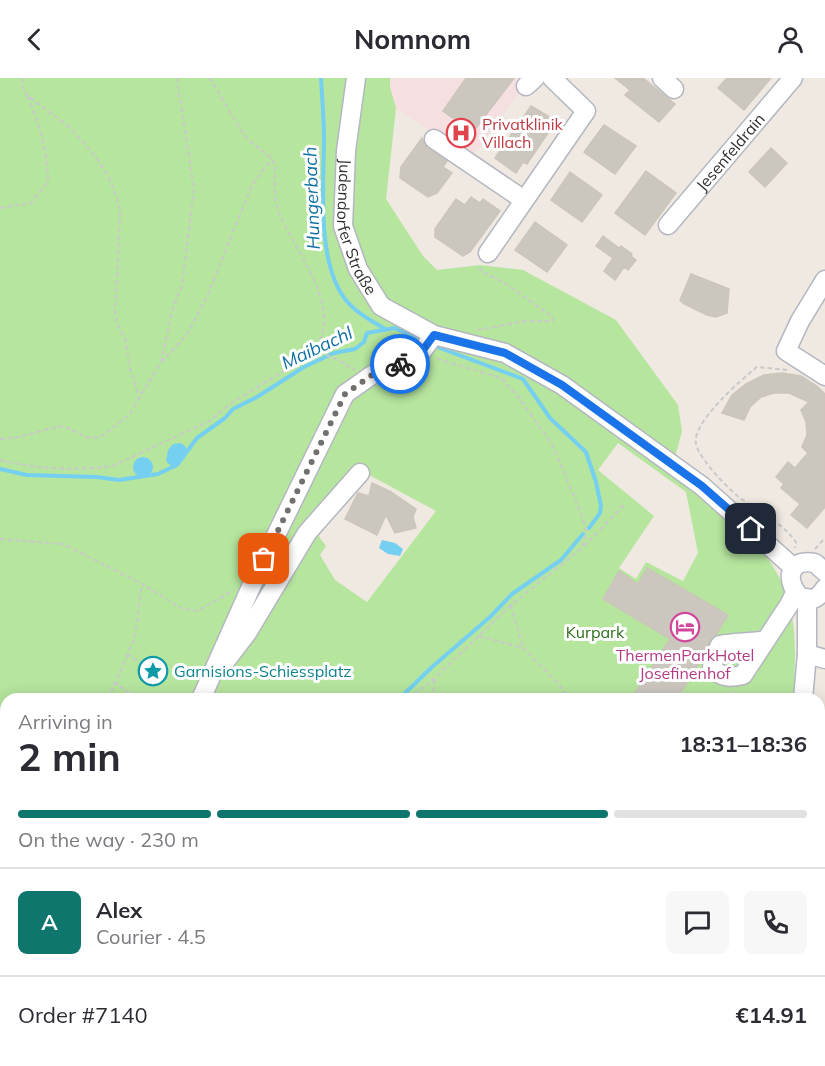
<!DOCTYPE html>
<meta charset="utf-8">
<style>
:root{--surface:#fff;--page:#f7f7f7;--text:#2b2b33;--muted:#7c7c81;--line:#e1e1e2;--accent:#0f766e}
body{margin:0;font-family:Mulish,sans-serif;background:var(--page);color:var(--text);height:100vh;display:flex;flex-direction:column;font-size:22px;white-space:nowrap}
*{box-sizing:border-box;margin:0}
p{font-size:20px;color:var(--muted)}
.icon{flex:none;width:33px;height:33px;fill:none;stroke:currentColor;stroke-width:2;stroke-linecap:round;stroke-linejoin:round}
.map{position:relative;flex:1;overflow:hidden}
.panel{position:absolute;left:0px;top:615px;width:825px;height:374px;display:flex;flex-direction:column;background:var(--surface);border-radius:18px 18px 0 0;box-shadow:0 3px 15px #0003}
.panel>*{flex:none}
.pin{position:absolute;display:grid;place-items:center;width:51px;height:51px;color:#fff;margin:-26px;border-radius:12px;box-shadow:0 3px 9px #0006}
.courier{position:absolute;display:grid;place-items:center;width:60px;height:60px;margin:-30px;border:4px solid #1a73e8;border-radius:50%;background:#fff;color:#222;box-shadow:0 2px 8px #0007}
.headline em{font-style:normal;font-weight:700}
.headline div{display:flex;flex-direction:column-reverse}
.headline{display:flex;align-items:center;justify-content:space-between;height:102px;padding:0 18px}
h1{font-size:39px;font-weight:700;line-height:45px}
.bar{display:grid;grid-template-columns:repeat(4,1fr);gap:9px 6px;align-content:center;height:72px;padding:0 18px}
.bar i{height:8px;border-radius:4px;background:var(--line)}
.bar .current{background:var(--accent)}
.bar p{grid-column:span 4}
.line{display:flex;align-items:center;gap:15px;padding:0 18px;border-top:2px solid var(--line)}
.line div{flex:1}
.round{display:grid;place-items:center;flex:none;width:63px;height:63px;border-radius:9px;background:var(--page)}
header{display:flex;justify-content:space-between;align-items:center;height:78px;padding:0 18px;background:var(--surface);font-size:27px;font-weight:700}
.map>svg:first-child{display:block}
</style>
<header><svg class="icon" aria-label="back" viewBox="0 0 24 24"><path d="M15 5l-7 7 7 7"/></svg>Nomnom<svg class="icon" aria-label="person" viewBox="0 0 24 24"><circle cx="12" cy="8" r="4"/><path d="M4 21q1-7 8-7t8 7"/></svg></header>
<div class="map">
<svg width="825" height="988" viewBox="0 0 825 988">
<rect width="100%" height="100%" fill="#efe9e1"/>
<path fill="#f5dfe0" d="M390 0H529L471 80 396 30 390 9Z"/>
<path fill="#b6e59e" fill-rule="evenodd" d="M0 0H390V9L396 30 386 121 423 178 437 192 480 187 523 192 616 242 678 327 682 353 672 390C719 429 778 469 791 533 797 561 795 593 793 621H6V982H398V988H0ZM618 365 686 414 698 475 683 503 646 484 636 501 619 490 654 438 598 392ZM358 391 436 433 367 524 335 502 320 477 326 468 320 460 313 442Z
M825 894V941L819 962V913Z"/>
<path fill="#75cff0" d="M181 365 186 369C187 377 180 386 172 389L166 383 168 372 173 366Z
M133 389a10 10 0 1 1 20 0a10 10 0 1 1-20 0Z
M382 462 395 465 403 471 400 478 388 476 379 470Z"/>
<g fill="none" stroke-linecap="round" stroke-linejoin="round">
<path stroke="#75cff0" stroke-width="4" d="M321 0C322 20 324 40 324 60 324 105 316 183 345 221 355 234 370 242 385 251
M432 267 523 301 550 340 586 374 596 404 601 428 600 435 589 450
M0 391 27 397 97 399 119 402 158 396 177 387 197 360 225 340 233 331 257 319 304 289 334 275 355 271 364 264 367 255 395 250 423 263
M399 621 432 589 490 539 512 516 561 482 583 456
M365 982 368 988"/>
</g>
<path fill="#cbc7bf" stroke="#cbc5ba" stroke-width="1.5" d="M466 0H514L473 54 443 33Z
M615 0H643L675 26 659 44 625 17 630 12Z
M727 0H771L744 32 718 10Z
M531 28 553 41 545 53 548 55 527 86 523 84 516 95 495 80Z
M604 47 636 68 615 96 584 74Z
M422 60 427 70 447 83 443 89 452 95 437 115 428 119 400 100 401 89Z
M771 70 787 85 765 109 749 94Z
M646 93 676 115 645 157 615 135Z
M570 94 602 117 582 144 551 122Z
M471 119 480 125 483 121 500 133 470 174 463 178 435 159V151L456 121 465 127Z
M535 144 567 167 547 194 515 172Z
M603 158 619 170 621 168 632 176 631 178 636 182 628 192 624 189 615 202 604 193 613 180 596 168Z
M691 196 729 211 727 235 716 239 707 237 684 226 680 222Z
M782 295 801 298 818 309 825 316V429L807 450 791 437 800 426 781 410 784 406 776 399 788 384 795 390 808 375 802 369 807 357 806 344 801 332 809 324 789 315H774L761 319 750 329 744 342 722 335 732 317 746 306 764 297Z
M372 405 391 414 416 431 413 439 416 450 395 455 386 437 377 457 345 441 358 415 369 418Z
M647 490 728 537 716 557 710 562 703 579 677 621H631L670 561 603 521 619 493 638 506Z"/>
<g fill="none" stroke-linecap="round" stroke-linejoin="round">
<g stroke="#b4b7c1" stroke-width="21">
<g id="minor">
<path id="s1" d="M356 0 346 73 343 148 358 191 381 228 434 257 505 275 562 307 702 408 794 490"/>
<path d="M662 0 674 11"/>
<path d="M526 8 535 0"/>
<path d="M434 61 524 122"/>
<path id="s2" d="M668 147 793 0"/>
<path d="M488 175 586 33 552 0"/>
<path d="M825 202 800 243 786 273 825 298"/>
<path d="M825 494 815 485C768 476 800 549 825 510"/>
<path d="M766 562C751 565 736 564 720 567L714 579 712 589C721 600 730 600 743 597L789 527 795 515"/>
<path d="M807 576 825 581"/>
<path d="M224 585 247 555 307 455 360 395"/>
<path d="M201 621 255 500 345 316 372 297 420 276 434 257"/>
<path d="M803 621 807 576V520"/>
<path d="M215 982 218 988"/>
<path d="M545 982 547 988"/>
<path d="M766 988 767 982"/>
</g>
</g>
<path stroke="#c9c9c9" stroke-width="2" stroke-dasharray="4.5 3" stroke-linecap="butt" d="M22 0 24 14C34 24 47 32 58 40 86 63 117 100 120 137L115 236 118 248 126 263 129 287 139 319
M209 0C222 18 232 39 244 57 252 68 270 75 275 86 276 101 273 117 278 132 291 169 348 233 313 271L340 283 355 292
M0 130 31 125 48 104C48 73 39 47 28 18
M478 252 526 243H553V239L503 204 481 193 479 187
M161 284 187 257 208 216 252 107 272 81
M787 292 757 289C742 301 691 345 696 366 699 380 727 410 739 419 759 435 781 443 796 464L795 470
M0 361 19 359 60 348 70 351 88 360 101 359 129 337 161 284 172 233 182 207 194 112 177 0
M0 382C36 391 76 393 113 388L209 343 230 326 290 289 313 271
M0 461 63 466 142 506 181 530 197 533 234 512
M584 468 625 426
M815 471 825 460
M511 527 523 570
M479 558 523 570 558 605 569 621
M127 576 150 592
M114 604 138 621
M108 621 135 559 142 506
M408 621 435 600 511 527 582 470 586 456 585 448 580 433 552 366 519 320 501 300 434 280
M432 621 435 600
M727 621 732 613
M825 804V799
M0 815 6 818
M0 916 6 919
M87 982 93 988
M152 982 155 988
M312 982 313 988
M316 982 328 988
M371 982 376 988
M697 982 743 988
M126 988 128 982
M352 988 359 987 360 982
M563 988 566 982"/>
<use href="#minor" stroke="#fff" stroke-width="18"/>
<path stroke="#a3a6b8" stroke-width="4" d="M821 988 825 973"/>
</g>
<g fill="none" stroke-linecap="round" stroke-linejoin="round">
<path stroke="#726f6d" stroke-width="6" stroke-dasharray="0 10.8" d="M264 481 345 316 372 297 400 286"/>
<path stroke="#1a73e8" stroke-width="8" d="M400 286 420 276 434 257 505 275 562 307 702 408 751 451"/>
</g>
<defs>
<g id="hospital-ring" transform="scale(1.5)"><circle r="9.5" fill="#fff" stroke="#e0444e" stroke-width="1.5"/><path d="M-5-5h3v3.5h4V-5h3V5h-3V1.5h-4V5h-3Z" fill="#e0444e"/></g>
<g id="hotel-ring" transform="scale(1.5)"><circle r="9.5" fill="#fff" stroke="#d1479c" stroke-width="1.5"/><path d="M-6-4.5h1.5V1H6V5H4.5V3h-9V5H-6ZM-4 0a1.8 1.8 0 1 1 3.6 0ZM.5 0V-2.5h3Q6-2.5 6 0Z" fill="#d1479c"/></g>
<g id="sight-ring" transform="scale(1.5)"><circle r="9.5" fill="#fff" stroke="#0f9aa8" stroke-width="1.5"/><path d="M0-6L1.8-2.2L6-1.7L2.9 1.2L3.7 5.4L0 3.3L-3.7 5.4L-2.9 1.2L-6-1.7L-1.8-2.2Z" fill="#0f9aa8"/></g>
</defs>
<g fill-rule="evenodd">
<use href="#hospital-ring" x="461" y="55"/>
<use href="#hotel-ring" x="685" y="549"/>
<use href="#sight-ring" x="153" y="593"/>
</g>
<g text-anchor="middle" stroke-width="6" stroke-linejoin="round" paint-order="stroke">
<g font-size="16" fill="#be3a42" stroke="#fff" text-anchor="start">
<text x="482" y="52">Privatklinik<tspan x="482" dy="18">Villach</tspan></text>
</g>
<g font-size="16" fill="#2e2e2e" stroke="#fff">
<text dy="6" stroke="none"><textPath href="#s2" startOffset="96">Jesenfeldrain</textPath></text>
<text dy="6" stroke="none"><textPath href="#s1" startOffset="152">Judendorfer Straße</textPath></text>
</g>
<g font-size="16" fill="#2c6e1b" stroke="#fff">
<text x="595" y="560">Kurpark</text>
</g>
<g font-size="16" fill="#b23c85" stroke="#fff">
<text x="685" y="583">ThermenParkHotel<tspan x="685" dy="18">Josefinenhof</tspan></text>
</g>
<g font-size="16" fill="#0d838f" stroke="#fff" text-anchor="start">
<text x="174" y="599">Garnisions-Schiessplatz</text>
</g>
<g font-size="18" font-style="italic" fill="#0d6fa3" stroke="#fff">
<text transform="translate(312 120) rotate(-92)" y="6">Hungerbach</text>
<text transform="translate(317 270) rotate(-25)" y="6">Maibachl</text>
</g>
</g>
</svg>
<div class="pin" style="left:264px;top:481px;background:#ea580c"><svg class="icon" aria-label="bag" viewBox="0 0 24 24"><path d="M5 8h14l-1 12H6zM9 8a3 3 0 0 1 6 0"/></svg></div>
<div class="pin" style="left:751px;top:451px;background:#1f2937"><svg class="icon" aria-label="home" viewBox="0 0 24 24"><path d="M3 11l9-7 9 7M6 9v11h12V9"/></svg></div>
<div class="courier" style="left:400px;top:286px"><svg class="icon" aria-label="bike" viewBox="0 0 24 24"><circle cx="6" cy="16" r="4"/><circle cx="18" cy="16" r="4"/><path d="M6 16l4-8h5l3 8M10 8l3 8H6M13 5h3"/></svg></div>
<section class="panel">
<div class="headline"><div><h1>2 min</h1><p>Arriving in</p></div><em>18:31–18:36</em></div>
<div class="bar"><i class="current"></i><i class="current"></i><i class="current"></i><i></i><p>On the way · 230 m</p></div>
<div class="line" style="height:108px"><b class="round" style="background:var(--accent);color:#fff">A</b><div><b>Alex</b><p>Courier · 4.5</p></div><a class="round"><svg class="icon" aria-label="chat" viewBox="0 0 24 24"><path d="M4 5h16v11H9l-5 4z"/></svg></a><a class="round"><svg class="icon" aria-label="phone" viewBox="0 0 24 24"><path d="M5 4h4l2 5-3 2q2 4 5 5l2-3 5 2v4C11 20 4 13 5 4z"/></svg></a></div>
<div class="line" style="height:78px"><div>Order #7140</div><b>€14.91</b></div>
</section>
</div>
